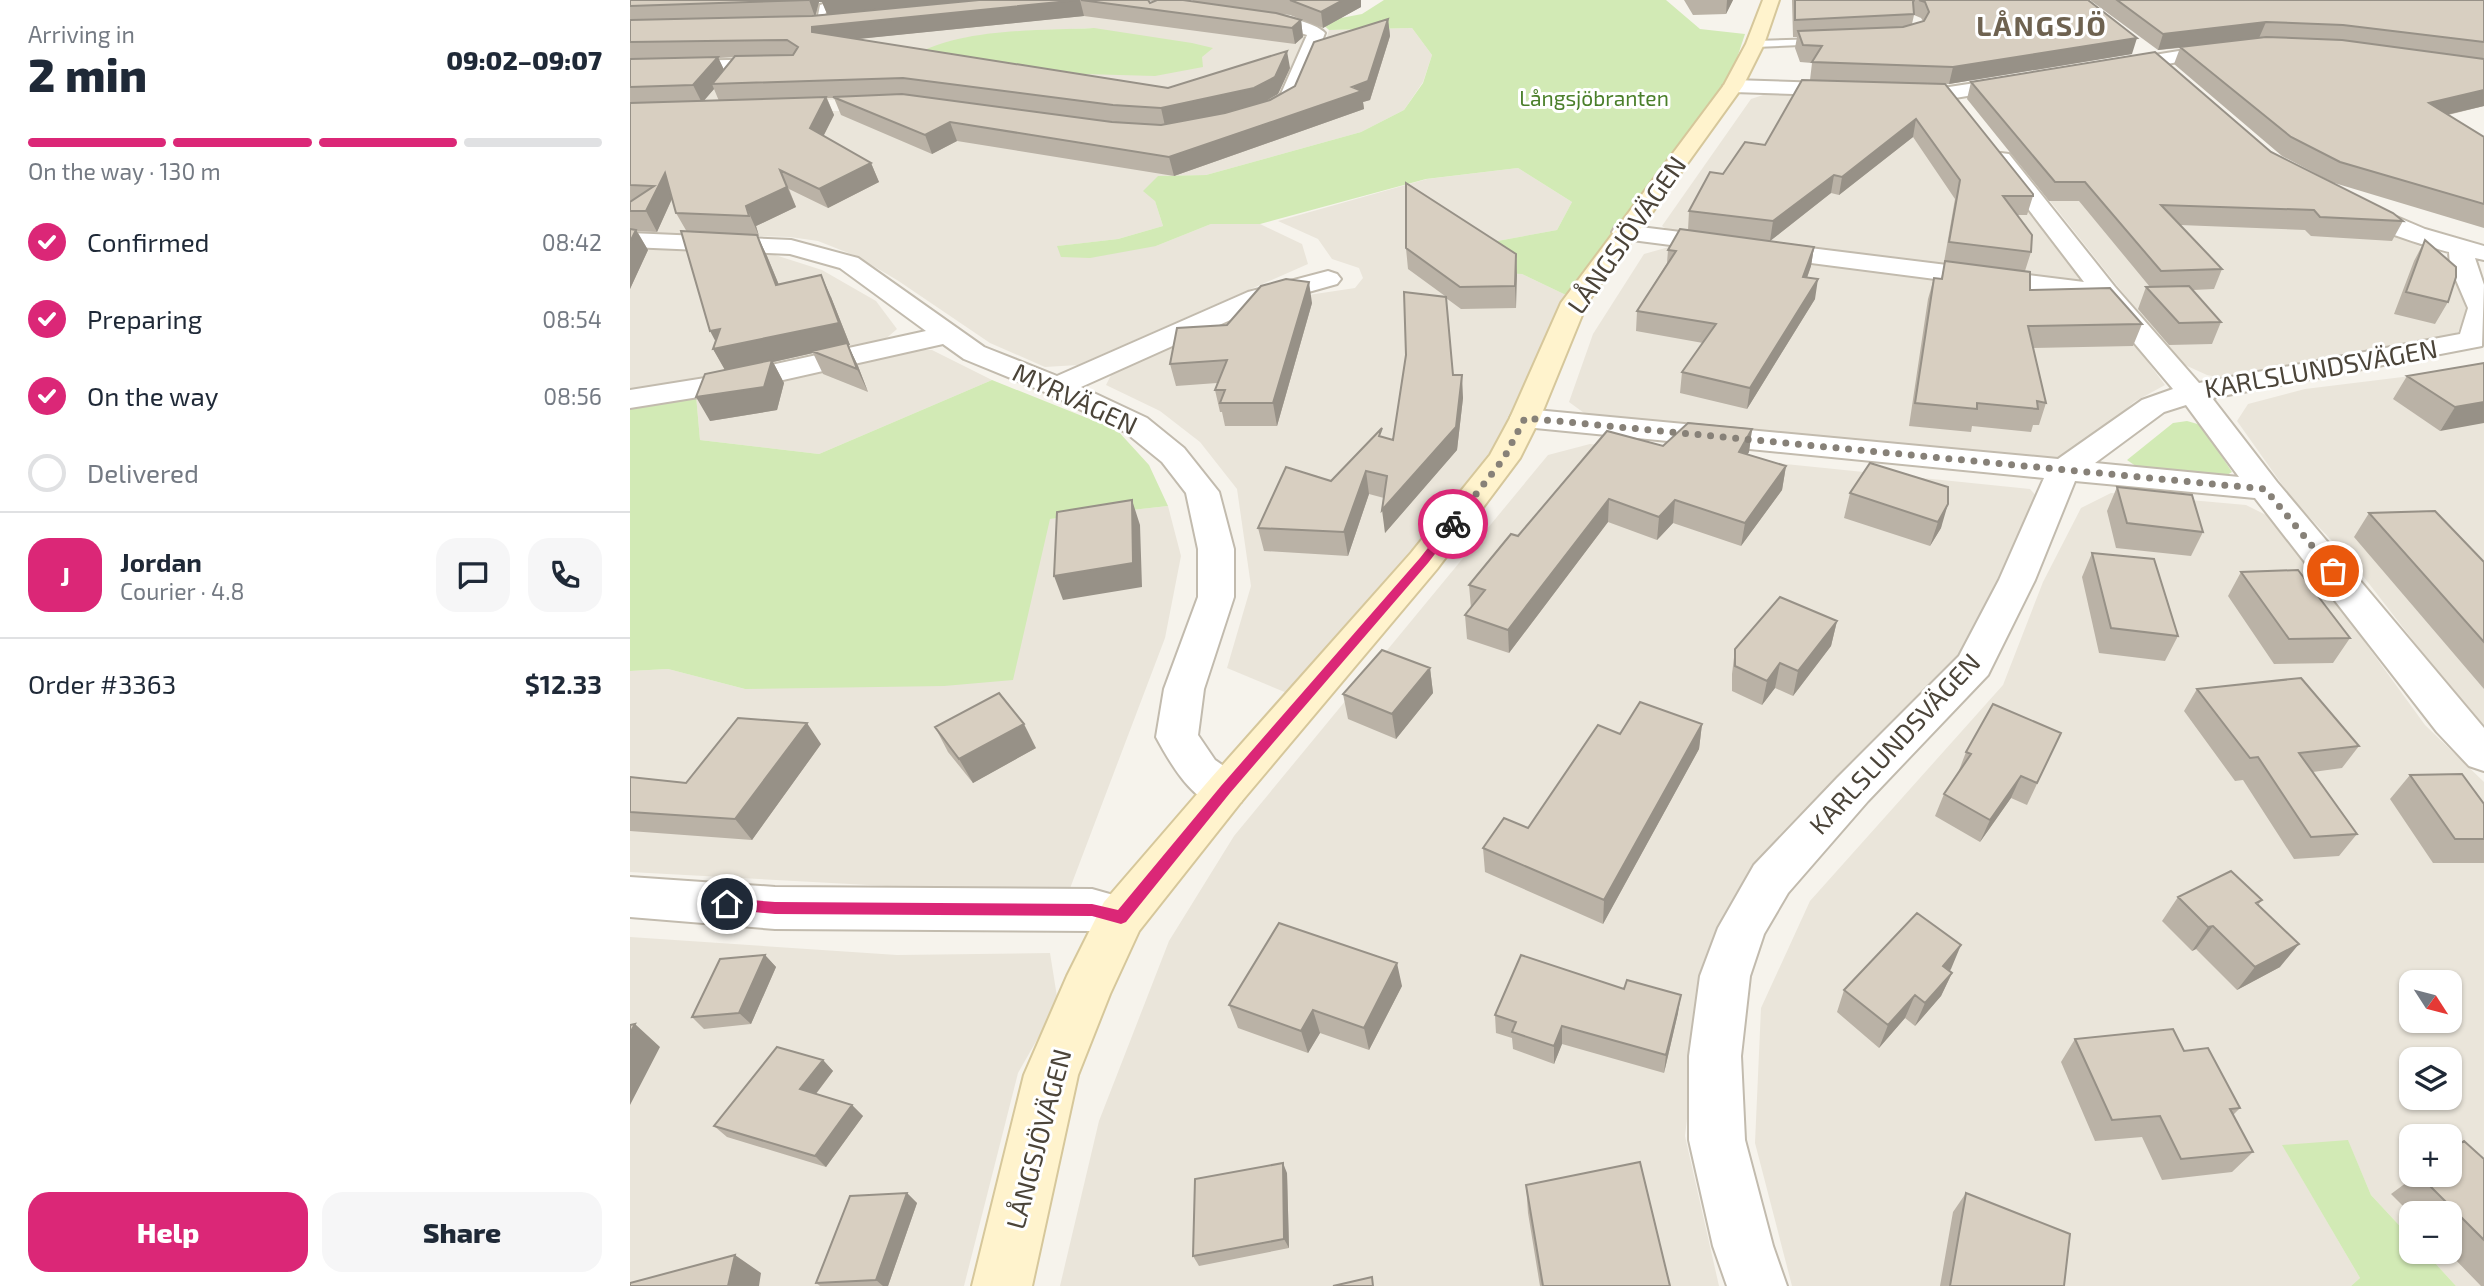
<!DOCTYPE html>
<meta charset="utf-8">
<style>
:root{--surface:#fff;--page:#f6f6f7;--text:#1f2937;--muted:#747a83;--line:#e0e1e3;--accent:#db2777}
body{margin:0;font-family:"Exo 2",sans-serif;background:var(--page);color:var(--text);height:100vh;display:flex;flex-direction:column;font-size:26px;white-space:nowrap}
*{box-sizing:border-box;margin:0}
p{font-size:23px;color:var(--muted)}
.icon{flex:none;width:38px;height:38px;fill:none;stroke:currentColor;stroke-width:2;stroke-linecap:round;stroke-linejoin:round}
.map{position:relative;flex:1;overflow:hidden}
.panel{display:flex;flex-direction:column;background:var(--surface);width:630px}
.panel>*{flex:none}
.needle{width:46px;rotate:126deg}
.controls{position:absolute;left:1769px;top:970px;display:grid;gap:14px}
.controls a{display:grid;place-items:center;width:63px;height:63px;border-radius:14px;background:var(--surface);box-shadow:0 2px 5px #0004;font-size:35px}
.pin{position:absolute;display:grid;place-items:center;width:60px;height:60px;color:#fff;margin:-30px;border:4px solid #fff;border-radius:50%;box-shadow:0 2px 7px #0007}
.courier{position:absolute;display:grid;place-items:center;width:70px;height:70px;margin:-35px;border:5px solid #db2777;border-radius:50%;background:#fff;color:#222;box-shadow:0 2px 9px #0007}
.head em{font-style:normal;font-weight:800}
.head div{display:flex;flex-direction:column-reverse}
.head{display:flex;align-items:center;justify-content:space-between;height:119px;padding:0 28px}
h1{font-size:46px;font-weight:800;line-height:52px}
.bar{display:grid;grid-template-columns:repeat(4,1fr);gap:10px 7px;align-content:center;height:84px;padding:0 28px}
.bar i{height:9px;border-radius:5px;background:var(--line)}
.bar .active{background:var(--accent)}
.bar p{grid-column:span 4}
.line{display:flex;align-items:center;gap:18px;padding:0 28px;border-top:2px solid var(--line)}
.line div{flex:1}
.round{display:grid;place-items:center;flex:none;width:74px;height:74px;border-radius:21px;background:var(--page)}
ol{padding:0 28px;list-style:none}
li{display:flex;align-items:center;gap:21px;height:77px}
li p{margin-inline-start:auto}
li .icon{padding:7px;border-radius:50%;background:var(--accent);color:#fff;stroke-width:4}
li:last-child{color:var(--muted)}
li i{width:38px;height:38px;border:4px solid var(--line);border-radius:50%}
.action{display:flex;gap:14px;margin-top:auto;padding:14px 28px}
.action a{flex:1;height:80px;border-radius:21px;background:var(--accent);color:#fff;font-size:28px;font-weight:800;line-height:80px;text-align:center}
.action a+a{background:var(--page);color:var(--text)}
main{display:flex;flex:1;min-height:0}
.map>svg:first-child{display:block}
</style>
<main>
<section class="panel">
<div class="head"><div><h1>2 min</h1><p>Arriving in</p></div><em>09:02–09:07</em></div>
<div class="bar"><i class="active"></i><i class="active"></i><i class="active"></i><i></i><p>On the way · 130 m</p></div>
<ol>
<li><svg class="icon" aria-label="check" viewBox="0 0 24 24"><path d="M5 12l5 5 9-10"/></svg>Confirmed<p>08:42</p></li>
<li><svg class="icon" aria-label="check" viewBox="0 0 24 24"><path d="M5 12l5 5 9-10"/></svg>Preparing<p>08:54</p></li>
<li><svg class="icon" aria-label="check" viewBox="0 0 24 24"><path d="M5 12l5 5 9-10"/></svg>On the way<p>08:56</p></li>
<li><i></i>Delivered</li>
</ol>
<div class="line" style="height:126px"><b class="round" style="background:var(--accent);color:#fff">J</b><div><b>Jordan</b><p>Courier · 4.8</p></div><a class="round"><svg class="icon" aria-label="chat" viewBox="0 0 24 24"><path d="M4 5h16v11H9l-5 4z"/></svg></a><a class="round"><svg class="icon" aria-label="phone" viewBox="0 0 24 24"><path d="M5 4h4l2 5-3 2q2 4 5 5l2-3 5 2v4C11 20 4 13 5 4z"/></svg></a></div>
<div class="line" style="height:91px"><div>Order #3363</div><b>$12.33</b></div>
<div class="action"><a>Help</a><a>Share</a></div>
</section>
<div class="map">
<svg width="1854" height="1286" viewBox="0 0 1854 1286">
<rect width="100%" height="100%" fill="#f6f3ec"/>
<path fill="#eae5da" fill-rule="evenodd" d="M431 3 677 33 647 98 626 109 288 99 181 100 198 31ZM464 28 361 60 306 58 335 38 395 31Z
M782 28 802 55 793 82 774 110 731 132 576 175 528 176 525 201 533 226 488 239 428 246H526L581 224H630L672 244 678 264 448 365 415 367 360 343 267 280 226 256 188 241 160 237 0 233V36L134 30 132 111H276L478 138 679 98 699 30Z
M1136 94 1309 98 1457 281 1452 285 1047 237 1032 226 1121 99Z
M1339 99 1718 214 1789 246 1817 262 1829 281 1837 313 1828 332 1807 341 1603 380 1577 375 1555 365 1493 293Z
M888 168 942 202 927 230 851 244 864 273 892 274 938 296 883 427 779 557 657 693 597 668 621 586 607 489 570 442 530 411 476 385 484 369 632 302 725 288 733 278 729 268 702 259 688 239 648 221 797 179Z
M1039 247 1458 298 1476 306 1535 385 1504 402 1435 462 965 421 939 402 963 334 1014 254Z
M0 248H81L142 254 192 270 246 301 267 329 252 342 99 379 0 393Z
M268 350H302L362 380 189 454 70 440 66 395Z
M1854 367V728L1843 718 1723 563 1663 500 1607 421 1618 404 1675 389Z
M960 444 1400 489 1413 504 1332 664 1074 973 1055 1136 1089 1286H430L469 1121 539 941 604 836 918 455Z
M1481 493 1616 505 1646 520 1795 725 1854 782V1286H1826L1794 1251H1820V1213H1782L1781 1238 1741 1195 1718 1141 1653 1146 1730 1278 1721 1286H1162L1125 1143 1131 1008 1180 901 1373 685 1413 582 1451 508ZM1782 982H1820V1020H1782ZM1782 1059H1820V1097H1782ZM1782 1136H1820V1174H1782Z
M538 506 551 556 535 638 439 891 331 890 0 872V671L38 669 115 689 420 519Z
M0 937 267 955 420 953 428 1003 388 1073 334 1286H0Z"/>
<path fill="#d2eab5" d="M754 0H1036L1070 29 1115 34 1098 85 938 296 892 274 864 273 851 244 927 230 942 202 888 168 796 179 630 224H581L526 246 460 258 431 257 427 246 488 239 533 226 525 201 513 191 528 176 576 175 731 132 774 110 793 83 802 55 782 28 699 30 690 22 732 14Z
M464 28 562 43 583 48 572 57 573 67 525 76 453 74 361 60H276C326 27 406 31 464 28Z
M362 380 487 430 519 465 538 506 420 519 383 680 314 686 115 689 38 669 0 671V406L66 395 70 440 189 454Z
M1557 421 1571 425 1602 472 1592 478 1513 471 1497 460 1543 423Z
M1718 1140 1741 1195 1781 1238 1782 1251H1794L1826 1286H1721L1730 1278 1652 1145Z"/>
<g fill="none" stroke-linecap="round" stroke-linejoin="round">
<g stroke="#c2bbae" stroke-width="4">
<path id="lane" d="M207 0H219L197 8 193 24 186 26 190 5Z
M1190 39 1194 42 1193 44 1125 47 1121 44 1125 41Z"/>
</g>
<g stroke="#c2bbae" stroke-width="4">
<path id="street" d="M491 0C526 0 674 9 695 33 688 50 677 88 666 101 657 113 630 124 615 120L612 116 615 112 650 96 677 35 649 26 499 5Z
M1598 43 1607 48 1604 52 1481 74 1472 68 1481 62Z
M151 59 157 61 160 65 157 69 0 74V62Z
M1391 76 1400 82 1398 86 1319 99 1103 92 1093 86 1103 80 1319 87Z
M1371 153 1379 154 1485 287 1569 383 1830 334 1838 308 1820 266 1819 252C1796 246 1722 224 1709 206L1713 201H1729L1795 229 1854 246V260L1845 258 1854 285 1852 346 1582 398 1647 482 1854 728V771L1839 766 1807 732 1625 498 1445 481 1405 580 1358 675 1238 801 1158 893 1134 934 1120 976 1111 1056 1115 1140 1143 1246 1157 1286H1097L1083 1246 1059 1140V1056L1070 976 1088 928 1124 865 1208 777 1329 656 1369 580 1414 478 895 427 884 425 880 418 884 411 895 409 1428 459 1512 400 1543 389 1468 300 994 239 985 237 982 232 985 227 994 225 1454 282 1360 159 1363 154ZM1556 405 1609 477 1465 463 1534 412Z
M0 233 161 240 228 258 354 347 427 376 618 292 698 271 707 274 711 279 707 284 636 304 451 387 517 418 554 448 589 492 604 549V597L574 689 568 735 585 760 611 778 618 790 611 802C607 804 600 807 595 807 564 806 539 761 526 737L534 689 568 597V549L556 493 532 462 495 432 417 393 334 359 313 344 100 392 0 408V390L100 374 296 331 210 268 160 254 0 247Z
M0 877 145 887 462 889 508 902 515 917 508 932 491 938 462 931 145 929 0 917Z"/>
</g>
<g stroke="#d6c79b" stroke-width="4">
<path id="secondary" d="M1133 0H1149L1134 44 1113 86 957 303 910 418 890 458 807 569 611 802 509 931 480 994 448 1075 402 1286H342L394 1075 437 976 474 902 581 778 781 553 860 455 880 418 931 303 1094 85 1116 44Z"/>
</g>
<use href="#lane" fill="#fff" fill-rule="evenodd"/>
<use href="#street" fill="#fff" fill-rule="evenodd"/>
<use href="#secondary" fill="#fff3cd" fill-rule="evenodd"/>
</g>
<path fill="#bab2a6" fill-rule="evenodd" d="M0 0H518L520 3 563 1 562 0H731V7L693 28 660 15 650 14 671 20 673 37 665 44 454 16 226 39 538 88 660 68 648 94 635 101 640 100 665 86 758 19 760 36 740 100 733 102 734 109 544 176 327 141 302 154 211 115 204 98H197L204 115 193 136 241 163 249 182 198 208 159 189 166 207 126 226 129 236H127L137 256 149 285 201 297 220 345H218L228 366 238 392 193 374 183 353 143 362 154 383 147 410 80 421 95 369 83 349 86 342 57 232 46 213 42 199 27 232 7 231 18 250 0 289ZM189 2H192L197 14 186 15ZM104 57 94 70 88 58ZM84 89 89 101H73Z
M1054 0H1103L1096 14 1063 15Z
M1162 0H1458L1502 54 1319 84 1180 80 1182 63 1170 62 1165 48 1167 37H1163ZM1284 15 1291 18 1293 21 1282 24Z
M1460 0H1854V106L1818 115 1854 137V228L1701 182 1773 221 1762 241 1681 236 1675 230 1550 225 1592 269 1584 289 1563 290 1591 322 1582 344 1539 345 1508 309 1516 287H1520L1449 201H1419L1337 99 1341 82 1641 152 1698 180 1652 156 1544 64 1550 48 1528 50Z
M1315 84 1403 196 1397 215H1387L1401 252 1395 271 1400 290 1512 324 1503 346 1403 348 1416 403 1409 425H1403L1401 432 1342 426 1341 432 1279 426 1298 299 1304 278 1311 279 1315 262H1314L1325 199 1283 137 1209 195 1201 193 1140 241 1058 230 1059 211 1093 174 1135 145Z
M1795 240 1818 302 1805 324 1764 314 1784 261Z
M1184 247 1181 266 1177 278 1185 299 1117 409 1050 393 1052 372 1073 343 1006 331 1007 311 1037 263 1038 250Z
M776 248 886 254V308L831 309 816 298 823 375 833 398 827 450 755 533 754 498 739 494 718 556 634 551 628 528 701 481 753 437 763 440 815 296 778 269Z
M682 303 647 426H595L592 412H590L585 390 587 383 546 386 540 364 597 325Z
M1854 363 1810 431 1763 399 1777 376Z
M1122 429 1119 452 1117 454 1156 466 1152 490 1111 546 1043 523 1027 540 978 522 879 653 837 639 835 615 841 608 839 585 888 536 1033 446Z
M1318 487 1311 528 1300 546 1214 518 1220 493Z
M1487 487 1573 532 1561 556 1486 548 1477 511Z
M1739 513 1854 562V689L1724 537Z
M1462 553 1548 636 1535 661 1469 653 1452 577Z
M1611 572 1720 638 1703 663 1644 664 1598 596Z
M1207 621 1201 646 1163 696 1145 688 1132 705 1102 691V674L1105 649Z
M800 668 803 693 766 739 718 719 713 694Z
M1567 689 1729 746 1712 768 1683 772 1727 834 1709 856 1664 859 1613 780 1605 781 1554 711Z
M1072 724 1069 749 973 924 855 872 853 848 898 828 990 734Z
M305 727 406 748 343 783 318 752Z
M1431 733 1397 805 1381 798 1350 842 1305 816 1314 794 1328 773 1336 752Z
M191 744 122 840 0 831V777L56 783Z
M1780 775 1854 804V863H1803L1760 799Z
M1548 897 1632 900 1628 905 1650 967 1607 990 1566 949 1562 951 1532 921Z
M135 955 146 967 121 1024 74 1029 62 1017Z
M1321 969 1319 971 1322 973 1311 996 1285 1026 1275 1018 1249 1048 1207 1012 1214 990Z
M772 986 739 1050 690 1033 678 1053 608 1028 599 1005Z
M1048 1013 1034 1073 932 1044 924 1064 883 1049 882 1038 866 1033 865 1015Z
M1445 1039 1554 1051 1610 1108 1603 1115 1623 1152 1602 1172 1532 1180 1512 1137 1465 1141 1431 1062Z
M193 1060 203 1071 186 1094 222 1105 233 1116 196 1167 97 1137 84 1126Z
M1854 1159V1286H1851L1817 1251H1820V1213H1782V1215L1761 1194 1788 1174Z
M657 1173 659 1248 569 1266 563 1256Z
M896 1185 1040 1286H910L898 1213Z
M277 1193 287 1203 258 1286H190L186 1283Z
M1336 1193 1434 1286H1310L1323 1212Z"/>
<path fill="#979187" d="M179 0H360L198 16 192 2H189L185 17Z
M450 0 454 16 189 43 182 32V27Z
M713 0H731V7L693 28 691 12Z
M1097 0H1103L1096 14Z
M758 19 760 36 740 100 733 102 734 109 544 176 539 157 722 87Z
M671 20 673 37 665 44 662 28Z
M1636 22 1629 38 1528 50 1533 34Z
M1507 38 1502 54 1319 84 1323 67Z
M657 51 660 68 648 94 627 106 535 126 531 108Z
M88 57 96 74 82 84 84 89 72 103 63 85Z
M1854 90V106L1790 121 1799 103Z
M196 97 204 115 188 147 180 128Z
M1286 119 1283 137 1209 195 1212 177Z
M320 122 327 141 302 154 295 135Z
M241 163 249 182 198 208 189 189Z
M150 170 166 207 126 226 129 236 116 206Z
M35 173 45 192 27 232 16 211Z
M1204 175 1201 193 1140 241 1143 221Z
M6 230 18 250 0 289V242Z
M127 235 137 256 158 307 146 285Z
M1184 247 1181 266 1170 297 1173 277Z
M886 254 887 275 886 308 885 286Z
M191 275 201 297 220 345H218L228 366 238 392 227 369 182 351 183 353 143 362 154 383 147 410 80 421 66 397 96 372 83 349 89 348 80 331Z
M1188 279 1185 299 1117 409 1120 388Z
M679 282 682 303 647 426 643 403Z
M832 375 833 398 827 450 755 533 752 510Z
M1854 402V423L1810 431 1825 407Z
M1122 429 1119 452 1106 475 1109 452Z
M1156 466 1152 490 1111 546 1115 523Z
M736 471 739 494 718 556 714 532Z
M979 499 978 522 879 653 878 630Z
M502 500 510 525 512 587 433 600 424 576Z
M1045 500 1043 523 1027 540 1029 517Z
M1318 504 1311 528 1300 546 1308 522Z
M1207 621 1201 646 1163 696 1168 671Z
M1150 663 1145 688 1132 705 1137 681Z
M800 668 803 693 766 739 762 714Z
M177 723 191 744 122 840 105 819Z
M394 724 406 748 343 783 329 759Z
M1072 724 1069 749 973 924 974 900Z
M1391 776 1381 798 1350 842 1360 820Z
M1583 926 1566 949 1562 951 1578 927Z
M1669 944 1650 967 1607 990 1625 967Z
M1331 945 1321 969 1302 989 1313 966Z
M135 955 146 967 121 1024 109 1013Z
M767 963 772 986 739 1050 734 1028Z
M1322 973 1311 996 1285 1026 1295 1003Z
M1051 995 1048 1013 1034 1073 1036 1055Z
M1285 995 1275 1018 1249 1048 1258 1025Z
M683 1010 690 1033 678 1053 671 1031Z
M5 1024 30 1047 0 1105V1033Z
M932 1026V1044L924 1064V1046Z
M193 1060 203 1071 181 1100 170 1089Z
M222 1105 233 1116 196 1167 185 1156Z
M653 1163 657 1173 659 1248 654 1239Z
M277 1193 287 1203 258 1286H253L246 1280Z
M105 1255 131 1273 129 1286H98Z"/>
<path fill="#d8cfc1" stroke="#979187" stroke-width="2" d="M0 0H179L0 6Z
M349 0H449L182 27V32L538 88 657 51 645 77 624 88 531 108 483 105 273 78 82 84 105 56 163 55 168 47 157 40 0 42V20L182 16Z
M451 0H518L520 3 527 0H553L646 13 671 20 662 28Z
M660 0H713L691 12Z
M1165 0H1284L1283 2 1284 14 1165 20Z
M1289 0H1458L1507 38 1323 67 1182 62 1192 46 1173 45 1168 31 1273 27 1294 21 1299 12 1295 2Z
M1487 0H1854V42L1713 25 1636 22 1533 34Z
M758 19 738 81 722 87 732 91 539 157 320 122 295 135 203 97 272 94 482 122 531 125 595 113 640 100 665 86 684 42Z
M1636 37 1712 40 1854 59V90L1799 103 1854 137V204L1710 162 1661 137 1550 47Z
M1525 52 1641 152 1763 213 1773 221 1690 217 1684 210 1531 205 1592 269 1531 271 1455 182H1425L1341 82Z
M88 57 63 85 0 87V59Z
M1172 80 1315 84 1403 194V196H1373L1402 235 1401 252 1319 242 1330 180 1286 119 1212 177 1204 175 1143 221 1059 211 1080 172 1093 174 1115 142 1135 145Z
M196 97 180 128 241 163 189 189 150 170 157 187 116 206 119 216 46 213 35 173 16 211H0V202L24 186 0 185V103Z
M776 183 886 254 885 286 830 287 776 248Z
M0 229 6 230 0 242Z
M1050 229 1184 247 1173 277 1188 279 1120 388 1052 372 1086 324 1007 311 1046 251 1038 250Z
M51 231 127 235 146 285 191 275 209 323 83 349 90 329 80 331Z
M1795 240 1826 267V277L1818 302 1776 292Z
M1315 261 1400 272V290L1480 288 1512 324 1398 326 1416 403 1407 401 1408 409 1347 403V409L1285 403 1304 278 1312 279Z
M656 279 679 282 643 403H590L595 390H585L597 360 540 364 547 328 597 325 631 286Z
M1559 286 1591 322 1549 323 1516 287Z
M774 292 816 297 823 375H832L826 427 752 510 757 476 736 471 714 532 628 528 656 467 701 481 752 428 749 436 763 440 776 355Z
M217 343 227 369 182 351Z
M142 360 134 387 66 397 75 374Z
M1854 363V402L1825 407 1777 376Z
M1058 423 1122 429 1109 452 1156 466 1115 523 1045 500 1029 517 979 499 878 630 835 615 855 590 839 585 881 534 888 536 977 431 1033 446Z
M1240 463 1318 487V504L1308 522 1220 493Z
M1487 487 1562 495 1573 532 1497 523Z
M502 500 503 563 424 576 427 512Z
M1805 511 1854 562V642L1739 513Z
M1462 553 1524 559 1548 636 1481 628Z
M1668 570 1720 638 1659 639 1611 572Z
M1150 597 1207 621 1168 671 1150 663 1137 681 1105 666V649Z
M752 650 800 668 762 714 713 694Z
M1671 678 1729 746 1669 753 1727 834 1681 837 1628 757 1620 758 1567 689Z
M369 693 394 724 329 759 305 727Z
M1010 702 1072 724 974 900 853 848 874 818 898 828 968 725 990 734Z
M1363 704 1431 733 1407 783 1391 776 1360 820 1314 794 1341 754 1336 752Z
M108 718 177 723 105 819 0 812V777L56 783Z
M1832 774 1854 804V839H1825L1780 775Z
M1601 871 1632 900 1626 903 1669 944 1625 967 1583 926 1578 927 1548 897Z
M1287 913 1331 945 1313 966 1322 973 1295 1003 1285 995 1258 1025 1214 990Z
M649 923 767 963 734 1028 683 1010 671 1031 599 1005Z
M135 955 109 1013 62 1017 90 959Z
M891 955 994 989 997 980 1051 995 1036 1055 932 1026 924 1046 882 1032 886 1022 865 1015Z
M5 1024 0 1033V1025Z
M1543 1029 1554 1051 1578 1048 1610 1108 1600 1109 1623 1152 1551 1159 1530 1116 1482 1120 1445 1039Z
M147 1047 193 1060 170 1089 222 1105 185 1156 84 1126Z
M1834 1141 1854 1159V1240L1788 1174H1820V1151Z
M1010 1162 1040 1286H913L896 1185Z
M653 1163 654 1239 563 1256 565 1179Z
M277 1193 246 1280 186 1283 220 1196Z
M1336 1193 1440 1234 1434 1286H1320Z
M105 1255 98 1286H0V1283Z
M742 1277 743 1286H703Z"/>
<path fill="#db2777" d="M819 521 828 524 798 563 600 793 496 922 491 924 462 916 145 914 92 909V900L97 898 145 902 462 904 488 910 591 786 790 558Z"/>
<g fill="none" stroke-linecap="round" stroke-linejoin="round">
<path stroke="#878178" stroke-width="7" stroke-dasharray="0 12.6" d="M823 524 874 458 895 418 1635 489 1703 571"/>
</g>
<g text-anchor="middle" stroke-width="6" stroke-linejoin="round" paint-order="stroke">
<g font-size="21" fill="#4a7f2a" stroke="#fff">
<text x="964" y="106">Långsjöbranten</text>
</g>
<g font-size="26" fill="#4b4439" stroke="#fff">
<text transform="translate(997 235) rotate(-55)" y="9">LÅNGSJÖVÄGEN</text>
<text transform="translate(1691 369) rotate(-10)" y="9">KARLSLUNDSVÄGEN</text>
<text transform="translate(445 399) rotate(25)" y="9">MYRVÄGEN</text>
<text transform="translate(1265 744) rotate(-47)" y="9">KARLSLUNDSVÄGEN</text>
<text transform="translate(409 1139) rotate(-75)" y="9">LÅNGSJÖVÄGEN</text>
</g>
<g font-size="28" font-weight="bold" letter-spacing="2" fill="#6e6250" stroke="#fff">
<text x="1412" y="36">LÅNGSJÖ</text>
</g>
</g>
</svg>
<div class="controls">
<a><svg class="needle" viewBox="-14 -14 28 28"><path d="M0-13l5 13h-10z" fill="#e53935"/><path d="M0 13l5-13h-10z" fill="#747a83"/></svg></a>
<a><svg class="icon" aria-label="layers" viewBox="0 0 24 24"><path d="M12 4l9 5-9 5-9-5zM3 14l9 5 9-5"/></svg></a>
<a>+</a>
<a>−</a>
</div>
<div class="pin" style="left:1703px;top:571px;background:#ea580c"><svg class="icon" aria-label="bag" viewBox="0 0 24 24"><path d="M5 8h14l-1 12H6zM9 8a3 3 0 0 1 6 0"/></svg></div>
<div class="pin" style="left:97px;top:904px;background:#1f2937"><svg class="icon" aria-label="home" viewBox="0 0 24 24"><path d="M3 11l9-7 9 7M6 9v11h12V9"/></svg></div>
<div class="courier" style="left:823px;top:524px"><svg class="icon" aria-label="bike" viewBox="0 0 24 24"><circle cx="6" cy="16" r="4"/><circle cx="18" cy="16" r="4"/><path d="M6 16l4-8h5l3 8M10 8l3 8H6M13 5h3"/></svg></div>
</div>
</main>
